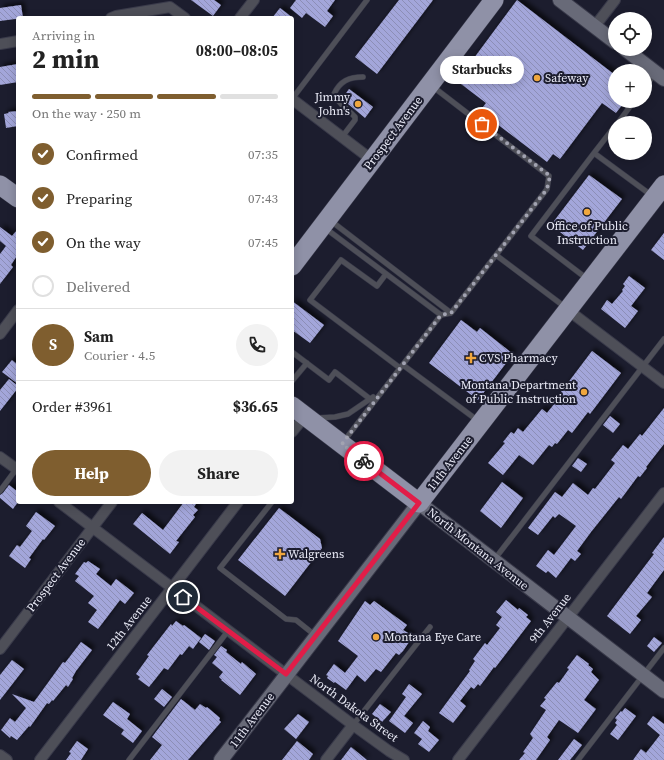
<!DOCTYPE html>
<meta charset="utf-8">
<style>
:root{--surface:#fff;--page:#f2f2f2;--text:#222;--muted:#767676;--line:#e0e0e0;--accent:#7f5e2f}
body{margin:0;font-family:"Source Serif 4",serif;background:var(--page);color:var(--text);height:100vh;display:flex;flex-direction:column;font-size:15px;white-space:nowrap}
*{box-sizing:border-box;margin:0}
p{font-size:13px;color:var(--muted)}
.icon{flex:none;width:22px;height:22px;fill:none;stroke:currentColor;stroke-width:2;stroke-linecap:round;stroke-linejoin:round}
.map{position:relative;flex:1;overflow:hidden}
.side{position:absolute;left:16px;top:16px;width:278px;height:488px;display:flex;flex-direction:column;background:var(--surface);border-radius:4px;box-shadow:0 2px 10px #0003}
.side>*{flex:none}
.buttons{position:absolute;left:608px;top:12px;display:grid;gap:8px}
.buttons a{display:grid;place-items:center;width:44px;height:44px;border-radius:50%;background:var(--surface);box-shadow:0 2px 10px #0003;font-size:20px}
.pin{position:absolute;display:grid;place-items:center;width:34px;height:34px;color:#fff;margin:-17px;border:2px solid #fff;border-radius:50%;box-shadow:0 1px 4px #0007}
.courier{position:absolute;display:grid;place-items:center;width:40px;height:40px;margin:-20px;border:3px solid #e11d48;border-radius:50%;background:#fff;color:#222;box-shadow:0 1px 5px #0007}
.bubble{position:absolute;height:28px;border-radius:14px;background:var(--surface);box-shadow:0 2px 10px #0003;font-size:13px;font-weight:700;line-height:28px;text-align:center}
.overview em{font-style:normal;font-weight:700}
.overview div{display:flex;flex-direction:column-reverse}
.overview{display:flex;align-items:center;justify-content:space-between;height:68px;padding:0 16px}
h1{font-size:26px;font-weight:700;line-height:30px}
.bar{display:grid;grid-template-columns:repeat(4,1fr);gap:6px 4px;align-content:center;height:48px;padding:0 16px}
.bar i{height:5px;border-radius:3px;background:var(--line)}
.bar .active{background:var(--accent)}
.bar p{grid-column:span 4}
.line{display:flex;align-items:center;gap:10px;padding:0 16px;border-top:1px solid var(--line)}
.line div{flex:1}
.round{display:grid;place-items:center;flex:none;width:42px;height:42px;border-radius:21px;background:var(--page)}
ol{padding:0 16px;list-style:none}
li{display:flex;align-items:center;gap:12px;height:44px}
li p{margin-inline-start:auto}
li .icon{padding:4px;border-radius:50%;background:var(--accent);color:#fff;stroke-width:4}
li:last-child{color:var(--muted)}
li i{width:22px;height:22px;border:2px solid var(--line);border-radius:50%}
.primary-button{display:flex;gap:8px;margin-top:auto;padding:8px 16px}
.primary-button a{flex:1;height:46px;border-radius:24px;background:var(--accent);color:#fff;font-size:16px;font-weight:700;line-height:46px;text-align:center}
.primary-button a+a{background:var(--page);color:var(--text)}
.map>svg:first-child{display:block}
</style>
<div class="map">
<svg width="664" height="760" viewBox="0 0 664 760">
<defs>
<pattern id="building-back-hatch" width="6" height="6" patternUnits="userSpaceOnUse"><rect width="6" height="6" fill="#a3a6da"/><path d="M-1 5l2 2M0 0l6 6M5-1l2 2" fill="none" stroke="#8c8eb6"/></pattern>
<filter id="shadow"><feDropShadow dx="3.5" dy="-3.5" stdDeviation="2" flood-color="#0009"/></filter>
</defs>
<rect width="100%" height="100%" fill="#1c1d2e"/>
<path fill="url(#building-back-hatch)" filter="url(#shadow)" d="M191 0H214L221 5 213 16Z
M296 0H335L327 11 333 16 325 27 306 13 302 18 290 8Z
M399 0H433L377 74 355 57Z
M517 0 615 75V101H625L616 113 602 103 560 159 553 154 547 162 480 111 486 103 457 81Z
M21 5 23 18 0 21V8Z
M280 8 293 18H272Z
M18 64V82L0 85V67Z
M349 89 373 107 365 118 342 99Z
M18 111V126L6 128 4 114 9 113 8 112Z
M589 175 622 199 583 250 551 225Z
M0 227 12 236 18 229V254L11 265 13 267 0 284V254L6 246 0 241Z
M664 233V260L651 250Z
M629 276 645 288 631 306 638 311 625 328 601 309 607 300 612 304 623 291 622 290 625 286 623 284Z
M292 301 324 325 310 343 292 330Z
M461 320 477 332 480 328 513 354 478 400 429 363Z
M592 351 621 373 590 414 588 412 572 433 568 430 557 444 555 443 552 447 549 445 533 465 519 455 503 475 488 463 505 443 503 442 511 432 514 434 518 428 523 432 542 409 547 413 563 393 561 392Z
M12 360 18 365V384L2 372Z
M9 379 18 386V388L0 411V390Z
M664 408V444L646 467 647 468 640 477 638 476 621 499 619 497 591 532 577 551 581 554 575 561 571 558 556 578 548 571 546 573 536 566 548 550 554 555 576 526 559 514 555 518 553 516 538 535 528 528 555 492 562 497 573 483 588 495 593 488 595 489 615 463 611 460 623 445 628 449 640 434 642 436Z
M610 416 620 424 613 433 603 425Z
M578 458 587 464 581 472 572 466Z
M502 482 523 498 501 528 480 511Z
M9 485 18 492V502L13 509 0 498V495L3 493Z
M184 502H197L194 507 198 510 193 515 195 517 176 541 179 542 170 554 133 524 142 513 163 530Z
M279 508 320 539 322 548 285 596 238 560Z
M36 512 55 526 44 540 43 539 29 558 31 559 25 568 9 556 17 545 20 547 32 531 26 526Z
M664 537V570L647 593 652 597 636 616 641 620 630 634 607 616 654 554 652 553Z
M88 561 100 569 96 574 111 586 116 579 134 593 125 604 120 600 98 629 88 622 97 610 88 603 94 596 75 581 79 576 75 574 84 562 86 563Z
M506 600 518 610 519 608 528 615 526 617 531 621 495 668 494 667 480 686 478 684 474 689 471 687 460 701 466 706 453 723 439 713 470 671 469 670 475 661 473 659 485 643 487 645 500 628 496 625 502 617 496 612Z
M365 601 370 605 374 601 407 625 403 630 413 636 403 651 399 655 396 653 381 672 376 669 365 682 357 675 346 690 335 682 334 683 327 678 328 676 326 675 334 664 345 673 358 656 338 641Z
M176 621 183 626 184 625 201 638 193 649 189 646 182 655 180 654 168 670 164 668 149 687 138 679 140 677 136 674 149 656 147 655 171 624 172 626Z
M205 634 215 641 209 650 199 642Z
M654 637 662 643 654 652 647 646Z
M81 642 92 650 76 671 72 678 73 679 68 687 66 685 53 701 52 700 49 704 47 703 30 727 29 726 17 740 11 736 10 738 1 730 10 718 15 722 26 708 12 694 34 702 63 662 65 663Z
M221 646 227 650 226 652 241 664 242 662 256 674 240 695 221 680H222L219 677 223 672 212 663 217 657 214 655Z
M577 655 589 664 588 665 593 669 591 672 599 680 584 700 596 709 578 733 559 720 547 737 550 740 536 760H519L525 753 523 752 533 738 530 734 546 710 540 706 546 699 544 698 557 682 559 683 569 669 567 668Z
M12 660 24 669 0 700V675Z
M409 684 422 694 404 716 413 723 405 733 389 721 406 697 402 694Z
M162 689 172 697 164 707 154 699Z
M181 699 195 710 200 704 206 708 207 707 220 718 219 720 221 722 188 760H150L162 745 152 737Z
M113 702 130 714 127 719 142 731 133 743 121 734 124 730 103 715Z
M380 704 391 712 382 722 372 714Z
M625 708 636 716 618 740 610 734 617 725 615 723 617 720 615 718 621 711 622 712Z
M298 714 309 722 296 739 284 729Z
M653 716 664 724V760H633L641 749 646 753 660 735 647 724Z
M423 721 430 727 428 731 439 740 429 752 418 744 422 739 414 733Z
M574 739 582 745 570 760H558Z
M77 741 88 749 81 760H66L71 753 69 752Z
M297 741 313 754 309 760H282Z
M351 747 367 760H341Z"/>
<g fill="none" stroke-linecap="round" stroke-linejoin="round">
<g stroke="#393a4a" stroke-width="6">
<path id="lane" d="M432 86 549 176 547 189 496 255 565 307
M645 87 655 73
M292 99 367 0
M618 123 634 101
M342 137 355 120V117C347 108 339 105 334 94 340 81 349 77 363 77
M594 153 615 126
M331 221 451 313
M325 228 441 315
M386 274 377 286 341 260 310 300 400 368
M586 278 531 236 594 153 651 195
M292 352 329 380 335 372 374 402
M403 365 477 420
M292 381 307 363
M317 418 335 417 348 414 373 397
M344 441 441 315 451 313 496 255
M0 491 17 468
M272 502 220 568 286 619 296 620 316 636
M494 560 664 339
M353 725 430 627
M129 760 228 631
M578 760 664 648"/>
</g>
<g stroke="#393a4a" stroke-width="12">
<path id="street" d="M111 18 116 16 170 7 185 18
M240 18 254 0
M595 26 615 0
M0 44 18 41
M292 99 372 160
M568 310 664 383
M0 334 18 310
M292 432 305 416
M0 457 18 470
M59 502 353 725 389 751 404 760
M0 649 112 502
M0 755 7 760
M40 760 238 502
M326 760 353 725
M458 760 664 493"/>
</g>
<g stroke="#393a4a" stroke-width="16">
<path id="secondary" d="M560 0 615 42
M625 49 664 79
M221 760 419 503 664 691"/>
</g>
<g stroke="#393a4a" stroke-width="20">
<path id="highway" d="M0 185 18 198
M292 266 494 0
M292 406 419 503 664 185"/>
</g>
<use href="#lane" stroke="#4e4f58" stroke-width="5"/>
<use href="#street" stroke="#4e4f58" stroke-width="10"/>
<use href="#secondary" stroke="#686a78" stroke-width="14"/>
<use href="#highway" stroke="#8f91a7" stroke-width="19"/>
</g>
<g fill="none" stroke-linecap="round" stroke-linejoin="round">
<path stroke="#a2a3b1" stroke-width="4" stroke-dasharray="0 7.2" d="M364 461 342 444 441 315 451 313 547 189 550 176 482 124"/>
<path stroke="#e11d48" stroke-width="5" d="M183 597 286 674 419 503 364 461"/>
</g>
<g fill="#f0a73e" stroke="#1c1d2e" stroke-width="1.5">
<circle cx="537" cy="78" r="4"/>
<circle cx="358" cy="104" r="4"/>
<circle cx="587" cy="212" r="4"/>
<path d="M469 352h4v4h4v4h-4v4h-4v-4h-4v-4h4z"/>
<circle cx="584" cy="392" r="4"/>
<path d="M278 548h4v4h4v4h-4v4h-4v-4h-4v-4h4z"/>
<circle cx="376" cy="637" r="4"/>
</g>
<g text-anchor="middle" stroke-width="4" stroke-linejoin="round" paint-order="stroke">
<g font-size="12" fill="#eaebf7" stroke="#1c1d2e" text-anchor="start">
<text x="545" y="82">Safeway</text>
<text x="350" y="101" text-anchor="end">Jimmy<tspan x="350" dy="14">John's</tspan></text>
<text x="587" y="230" text-anchor="middle">Office of Public<tspan x="587" dy="14">Instruction</tspan></text>
<text x="479" y="362">CVS Pharmacy</text>
<text x="576" y="389" text-anchor="end">Montana Department<tspan x="576" dy="14">of Public Instruction</tspan></text>
<text x="288" y="558">Walgreens</text>
<text x="384" y="641">Montana Eye Care</text>
</g>
<g font-size="12" fill="#eaebf7" stroke="#1c1d2e">
<text transform="translate(393 133) rotate(-53)" y="4">Prospect Avenue</text>
<text transform="translate(450 463) rotate(-52)" y="4">11th Avenue</text>
<text transform="translate(478 549) rotate(38)" y="4">North Montana Avenue</text>
<text transform="translate(56 575) rotate(-53)" y="4">Prospect Avenue</text>
<text transform="translate(550 618) rotate(-52)" y="4">9th Avenue</text>
<text transform="translate(129 623) rotate(-52)" y="4">12th Avenue</text>
<text transform="translate(354 708) rotate(36)" y="4">North Dakota Street</text>
<text transform="translate(252 720) rotate(-53)" y="4">11th Avenue</text>
</g>
</g>
</svg>
<div class="buttons">
<a><svg class="icon" aria-label="locate" viewBox="0 0 24 24"><circle cx="12" cy="12" r="6"/><path d="M12 2v4M12 18v4M2 12h4M18 12h4"/></svg></a>
<a>+</a>
<a>−</a>
</div>
<div class="pin" style="left:482px;top:124px;background:#ea580c"><svg class="icon" aria-label="bag" viewBox="0 0 24 24"><path d="M5 8h14l-1 12H6zM9 8a3 3 0 0 1 6 0"/></svg></div>
<div class="pin" style="left:183px;top:597px;background:#1f2937"><svg class="icon" aria-label="home" viewBox="0 0 24 24"><path d="M3 11l9-7 9 7M6 9v11h12V9"/></svg></div>
<div class="courier" style="left:364px;top:461px"><svg class="icon" aria-label="bike" viewBox="0 0 24 24"><circle cx="6" cy="16" r="4"/><circle cx="18" cy="16" r="4"/><path d="M6 16l4-8h5l3 8M10 8l3 8H6M13 5h3"/></svg></div>
<div class="bubble" style="left:440px;top:56px;width:84px">Starbucks</div>
<section class="side">
<div class="overview"><div><h1>2 min</h1><p>Arriving in</p></div><em>08:00–08:05</em></div>
<div class="bar"><i class="active"></i><i class="active"></i><i class="active"></i><i></i><p>On the way · 250 m</p></div>
<ol>
<li><svg class="icon" aria-label="check" viewBox="0 0 24 24"><path d="M5 12l5 5 9-10"/></svg>Confirmed<p>07:35</p></li>
<li><svg class="icon" aria-label="check" viewBox="0 0 24 24"><path d="M5 12l5 5 9-10"/></svg>Preparing<p>07:43</p></li>
<li><svg class="icon" aria-label="check" viewBox="0 0 24 24"><path d="M5 12l5 5 9-10"/></svg>On the way<p>07:45</p></li>
<li><i></i>Delivered</li>
</ol>
<div class="line" style="height:72px"><b class="round" style="background:var(--accent);color:#fff">S</b><div><b>Sam</b><p>Courier · 4.5</p></div><a class="round"><svg class="icon" aria-label="phone" viewBox="0 0 24 24"><path d="M5 4h4l2 5-3 2q2 4 5 5l2-3 5 2v4C11 20 4 13 5 4z"/></svg></a></div>
<div class="line" style="height:52px"><div>Order #3961</div><b>$36.65</b></div>
<div class="primary-button"><a>Help</a><a>Share</a></div>
</section>
</div>
